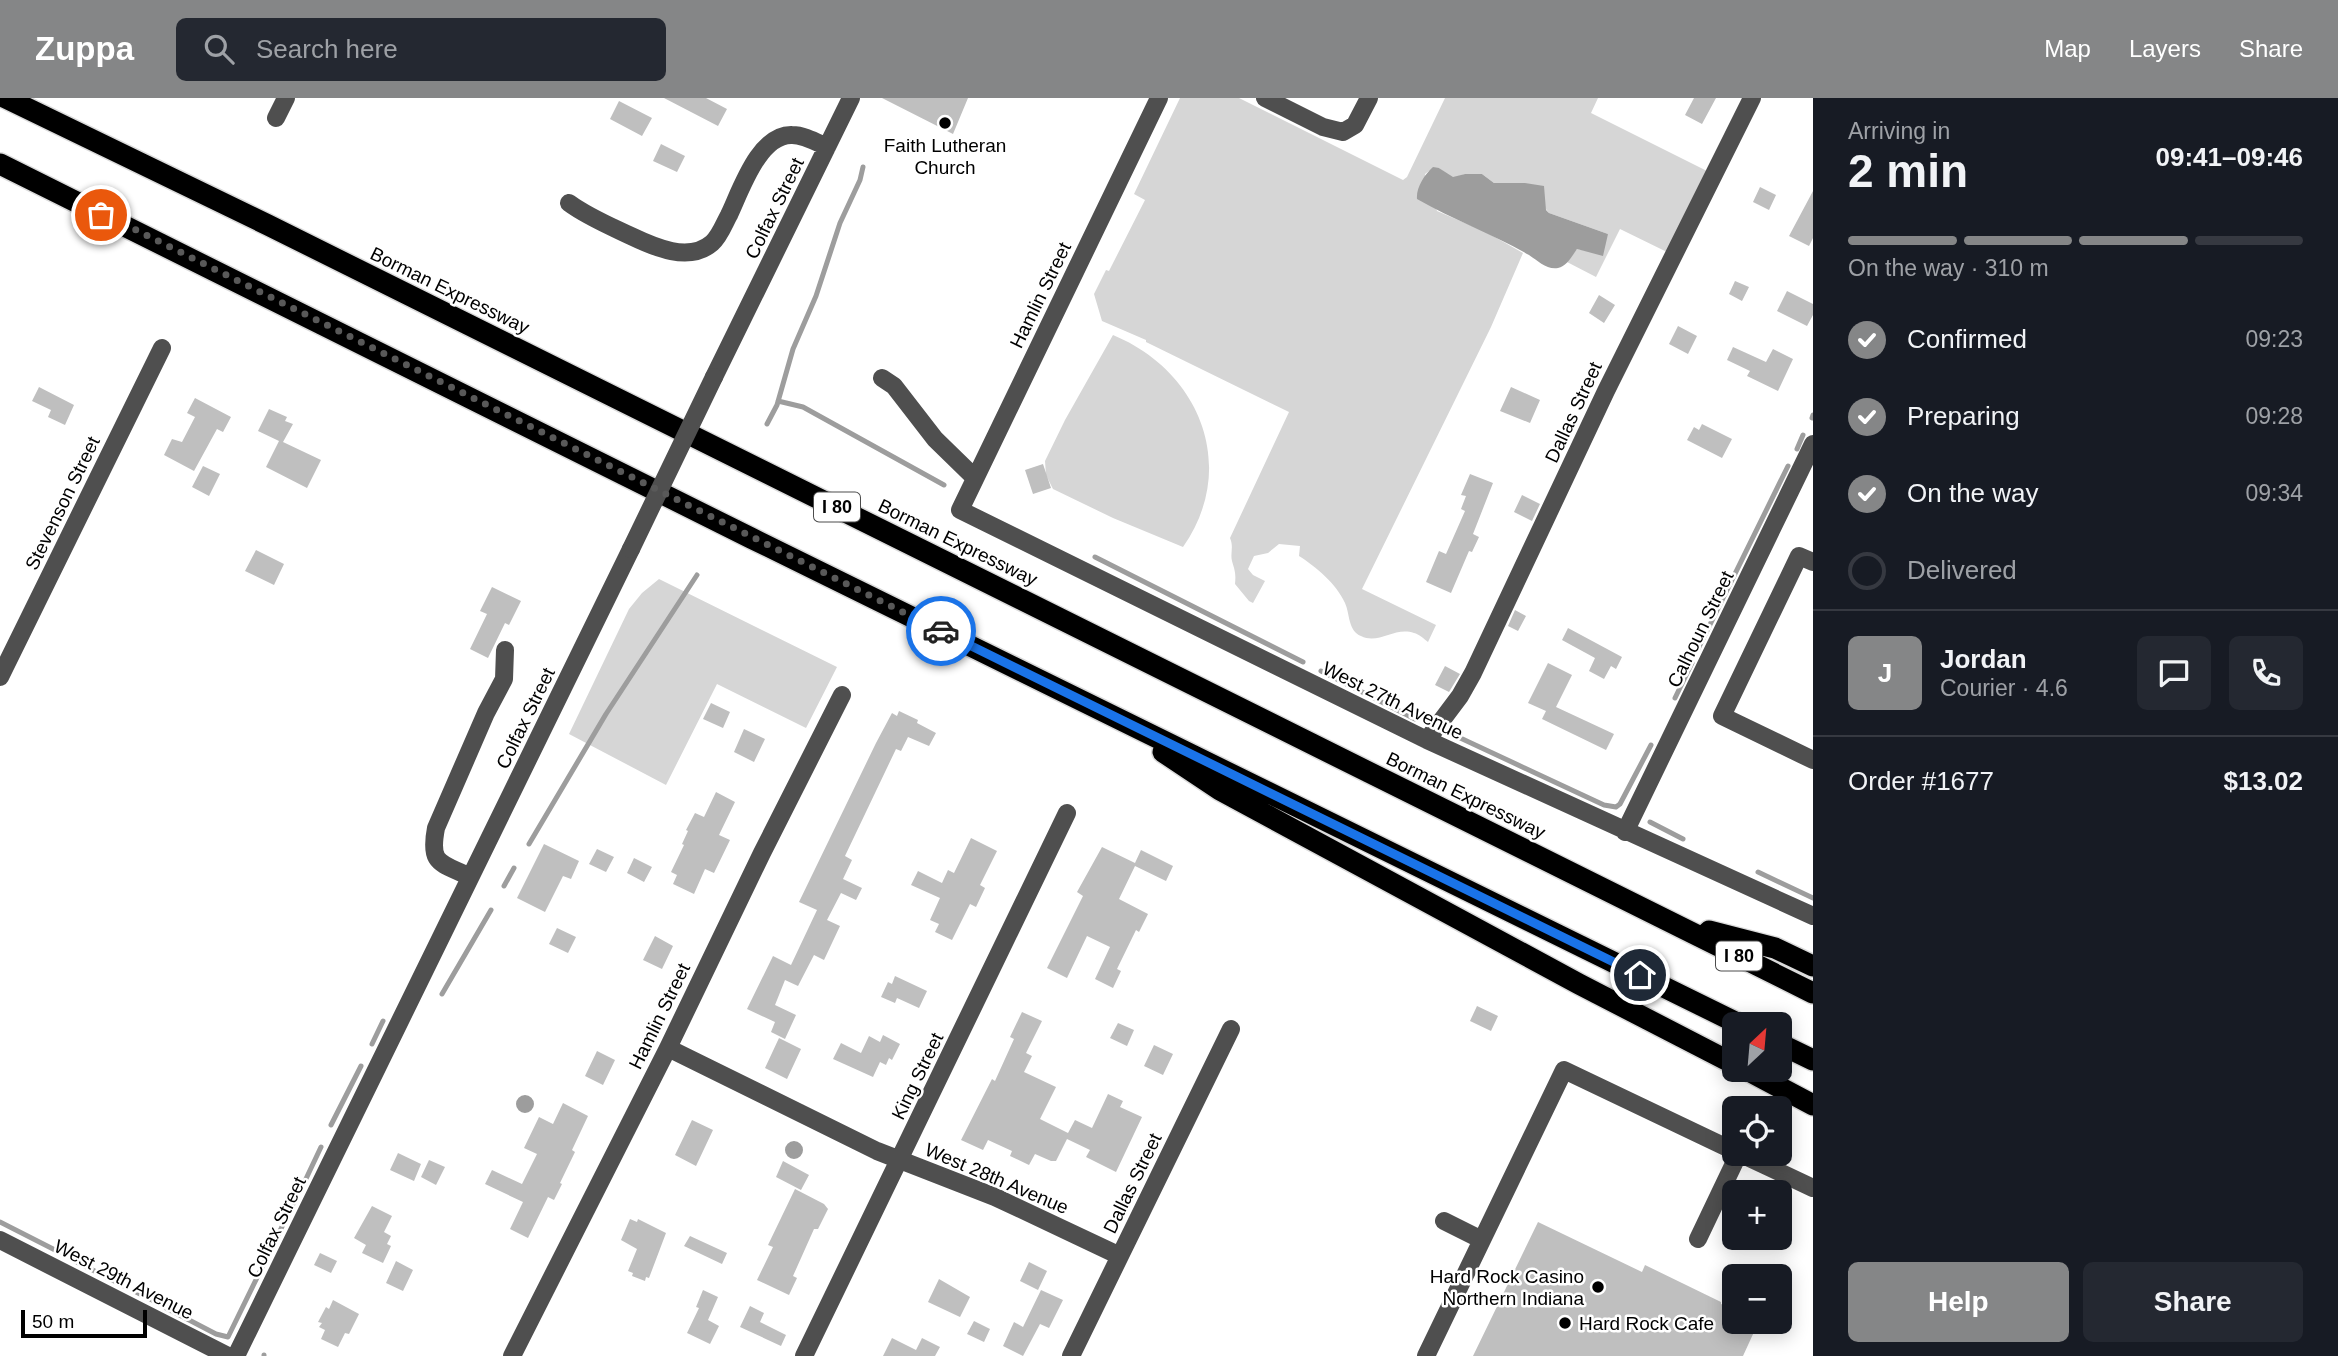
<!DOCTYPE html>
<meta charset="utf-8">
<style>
:root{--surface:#171b24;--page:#242831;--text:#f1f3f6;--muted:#9ea1a6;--line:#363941;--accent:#858687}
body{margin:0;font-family:Helvetica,sans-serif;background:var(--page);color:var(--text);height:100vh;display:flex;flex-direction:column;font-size:26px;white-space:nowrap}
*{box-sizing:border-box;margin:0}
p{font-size:23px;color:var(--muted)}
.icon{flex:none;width:38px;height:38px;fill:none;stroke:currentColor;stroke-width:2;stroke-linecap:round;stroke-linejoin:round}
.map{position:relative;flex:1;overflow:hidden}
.side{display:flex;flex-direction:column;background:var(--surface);width:525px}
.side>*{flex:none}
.needle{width:46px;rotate:26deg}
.buttons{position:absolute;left:1722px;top:914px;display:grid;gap:14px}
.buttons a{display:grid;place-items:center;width:70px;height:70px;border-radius:10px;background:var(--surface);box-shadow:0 4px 18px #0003;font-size:35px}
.scale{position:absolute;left:21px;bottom:18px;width:126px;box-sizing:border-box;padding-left:7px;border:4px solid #000;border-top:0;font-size:19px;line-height:24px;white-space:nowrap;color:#000;-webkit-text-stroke:5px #fff;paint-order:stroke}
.pin{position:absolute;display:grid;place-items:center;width:60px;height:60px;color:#fff;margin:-30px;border:4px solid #fff;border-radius:50%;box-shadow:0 2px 7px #0007}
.courier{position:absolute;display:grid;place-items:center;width:70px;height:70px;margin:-35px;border:5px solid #1a73e8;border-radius:50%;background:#fff;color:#222;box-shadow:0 2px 9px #0007}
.overview em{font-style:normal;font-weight:700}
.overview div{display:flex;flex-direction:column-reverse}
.overview{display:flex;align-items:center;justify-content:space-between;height:119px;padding:0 35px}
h1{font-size:46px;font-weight:700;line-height:52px}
.bar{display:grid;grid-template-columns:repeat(4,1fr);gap:10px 7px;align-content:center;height:84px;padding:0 35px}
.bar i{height:9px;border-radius:5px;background:var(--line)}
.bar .on{background:var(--accent)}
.bar p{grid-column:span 4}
.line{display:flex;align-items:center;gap:18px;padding:0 35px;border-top:2px solid var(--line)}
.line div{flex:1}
.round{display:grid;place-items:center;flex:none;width:74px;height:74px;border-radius:10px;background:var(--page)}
ol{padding:0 35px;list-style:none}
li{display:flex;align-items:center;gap:21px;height:77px}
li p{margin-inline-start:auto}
li .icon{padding:7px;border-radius:50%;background:var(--accent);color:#fff;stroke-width:4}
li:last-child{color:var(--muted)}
li i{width:38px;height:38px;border:4px solid var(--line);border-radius:50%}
.button{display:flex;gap:14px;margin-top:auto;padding:14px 35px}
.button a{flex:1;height:80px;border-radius:10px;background:var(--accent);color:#fff;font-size:28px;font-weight:700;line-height:80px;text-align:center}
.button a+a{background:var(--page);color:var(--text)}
header{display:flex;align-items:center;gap:42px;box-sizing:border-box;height:98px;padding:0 35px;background:var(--accent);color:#fff}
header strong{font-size:33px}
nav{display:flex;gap:38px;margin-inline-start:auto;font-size:24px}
.search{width:490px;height:63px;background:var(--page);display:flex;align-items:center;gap:18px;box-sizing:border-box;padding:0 24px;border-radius:10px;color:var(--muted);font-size:26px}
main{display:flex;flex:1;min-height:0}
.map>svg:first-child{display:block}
</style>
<header>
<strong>Zuppa</strong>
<div class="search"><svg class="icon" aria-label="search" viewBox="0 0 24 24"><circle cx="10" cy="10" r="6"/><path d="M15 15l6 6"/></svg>Search here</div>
<nav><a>Map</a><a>Layers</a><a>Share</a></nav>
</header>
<main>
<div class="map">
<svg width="1813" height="1258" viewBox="0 0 1813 1258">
<rect width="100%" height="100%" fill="#fff"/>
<path fill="#d6d6d6" d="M1180 0H1239L1403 82 1407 79 1445 0H1598L1591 15 1709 74 1669 155 1620 131 1596 179 1567 164 1577 151 1594 154 1608 136 1549 115 1525 85H1494L1482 76H1465L1453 80 1439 70H1433L1425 76 1437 113 1486 134 1523 155 1491 229 1362 491 1436 527 1428 544C1424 541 1419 536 1414 535 1395 528 1379 547 1361 538 1348 533 1350 516 1345 505 1336 485 1316 469 1299 458L1300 448 1279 446 1268 455 1254 458 1248 471 1253 477 1265 483 1253 505 1249 503 1235 486C1236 476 1235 473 1232 463 1230 455 1234 449 1230 440L1289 314 1146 244V242L1102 223 1094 196 1106 172 1109 173 1145 102 1134 96Z
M1113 237C1200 273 1239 369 1183 449L1113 420 1053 391 1046 377 1045 363 1065 322Z
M659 481 837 569 806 630 717 586 666 687 569 636 629 511 642 495Z"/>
<path fill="#9d9d9d" d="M1433 69 1439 70 1453 79 1465 76H1482L1494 85H1525L1544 88 1546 112 1549 115 1608 136 1603 158 1577 151C1572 158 1567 168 1558 170 1547 172 1538 163 1529 157 1493 136 1453 122 1417 101 1416 90 1424 77 1433 69Z
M516 1006a9 9 0 1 1 18 0a9 9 0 1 1-18 0Z
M785 1052a9 9 0 1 1 18 0a9 9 0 1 1-18 0Z"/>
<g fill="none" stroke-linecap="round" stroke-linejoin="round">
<path stroke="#9d9d9d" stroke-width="5" d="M778 303 803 309 944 387
M1812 320 1813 317
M767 326 777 307 793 251 816 198 840 125 860 82 863 69
M1797 351 1803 337
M1095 459 1303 564
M1698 551 1788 368
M1321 573 1415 621
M1675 600 1692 565
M1456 638 1604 707 1616 709 1620 706 1651 647
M1650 724 1683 741
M529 746 606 616 697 477
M1758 774 1813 800
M504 788 514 770
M442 896 491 812
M372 946 383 923
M331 1027 361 968
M304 1085 321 1049
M0 1124 59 1154
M73 1162 124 1188
M136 1194 152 1202
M166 1210 216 1236 228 1239 296 1100
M264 1257V1258"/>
</g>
<path fill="#bfbfbf" d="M664 0H706L727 11 718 28Z
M882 0H968L953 36Z
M1694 0H1716L1702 26 1685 17Z
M619 3 652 20 642 38 610 21Z
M661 46 685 58 677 74 653 63Z
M1760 89 1776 97 1769 112 1753 104Z
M1813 93V140L1809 148 1789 138Z
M1735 183 1749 189 1742 203 1729 196Z
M1787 193 1813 206V217L1807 228 1777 213Z
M1599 197 1615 207 1604 225 1589 215Z
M1678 228 1697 238 1688 256 1669 246Z
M1733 249 1766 264 1773 251 1793 261 1778 293 1747 278 1750 273 1727 262Z
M39 289 74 307 65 327 48 319 51 312 32 303Z
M1511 289 1540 302 1530 325 1500 313Z
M195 300 231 319 223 334 217 331 194 373 164 357 172 341 182 344 195 319 187 315Z
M269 311 287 319 285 323 293 326 283 344 321 362 307 390 266 369 279 343 258 333Z
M1702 326 1732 341 1722 360 1687 342 1694 329 1699 332Z
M1043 366 1051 390 1033 396 1025 372Z
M203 368 220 376 209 398 192 389Z
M1470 376 1493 385 1473 436 1479 439 1472 454 1469 453 1451 495 1426 484 1439 453 1446 456 1465 413 1461 411 1466 398 1461 397Z
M1522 397 1540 406 1532 423 1514 414Z
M256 452 284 466 274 487 245 473Z
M492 489 521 503 509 527 505 525 488 560 470 551 487 516 480 513Z
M1515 512 1526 518 1518 533 1508 528Z
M1568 530 1622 559 1616 571 1611 568 1604 581 1589 573 1595 560 1562 542Z
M1548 565 1572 577 1556 609 1614 636 1606 652 1542 621 1546 613 1528 605Z
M1445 568 1460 576 1449 594 1435 587Z
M711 605 730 614 723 630 703 621Z
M899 613 918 622 917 625 936 635 929 648 908 639 901 653 896 651 845 758 852 762 843 781 862 790 856 802 841 795 827 822 840 828 824 862 814 857 798 888 785 882 775 907 796 917 785 941 771 934 775 924 747 911 773 858 791 867 817 812 799 804 876 645 892 615 897 618Z
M744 631 765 641 754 664 734 654Z
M716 694 735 704 719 737 730 742 714 775 705 771 694 796 673 786 677 777 671 774 684 747 682 746 688 733 686 732 695 715 704 719Z
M971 740 997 753 980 787 985 790 976 809 970 806 952 842 935 834 939 826 930 822 940 800 911 787 918 773 942 785 948 772 954 775Z
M544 746 579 763 571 781 563 778 545 814 517 800Z
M1102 749 1135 765 1141 752 1173 768 1166 783 1135 768 1119 801 1148 816 1139 834 1136 832 1117 871 1121 873 1113 890 1095 881 1110 849 1087 838 1067 880 1047 870 1083 798 1077 794Z
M597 751 614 759 606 774 589 766Z
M634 760 652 769 644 784 627 775Z
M557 830 576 839 568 855 549 846Z
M655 838 673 848 662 871 643 862Z
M895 878 927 893 919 910 897 900 895 905 881 899 888 884 892 886Z
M1477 908 1498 918 1491 933 1470 923Z
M1022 914 1042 923 1026 955 1032 958 1024 974 1056 989 1040 1021 1068 1035 1075 1022 1092 1030 1108 996 1123 1003 1120 1009 1142 1019 1116 1074 1086 1059 1090 1052 1067 1041 1056 1063H1051L1035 1056 1029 1067 1010 1058 1012 1053 988 1042 983 1052 961 1042 992 981 995 983 1014 941 1010 939Z
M1118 925 1134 932 1127 948 1110 940Z
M883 937 900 946 892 962 889 960 886 967 880 964 873 979 833 961 841 945 861 955 869 938 880 944Z
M779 940 801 951 787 981 765 970Z
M1154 947 1173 956 1163 977 1144 968Z
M597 953 615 962 603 987 585 978Z
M563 1005 588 1018 572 1052 575 1054 560 1085 562 1086 554 1102 548 1099 528 1140 510 1131 523 1104 485 1086 492 1072 522 1086 537 1056 524 1050 539 1019 553 1026Z
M692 1022 713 1032 696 1068 675 1057Z
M398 1055 421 1066 414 1083 390 1072Z
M429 1062 445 1069 436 1087 421 1079Z
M783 1063 809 1077 801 1092 776 1079Z
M795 1091 824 1106 828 1111 818 1131H814L793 1178 797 1180 789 1197 757 1182 773 1149 768 1147Z
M372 1108 392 1118 384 1134 391 1138 387 1146 391 1148 383 1165 362 1155 366 1147 354 1140Z
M630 1121 637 1124 638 1121 666 1135 649 1180 646 1179 645 1183 632 1178 633 1175 628 1173 637 1151 621 1142Z
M1538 1124 1642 1174 1645 1167 1721 1204V1206L1734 1212V1223H1759L1743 1258H1473Z
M690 1138 727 1155 722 1166 684 1148Z
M320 1155 337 1163 331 1175 314 1167Z
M396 1163 413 1172 403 1193 386 1185Z
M1029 1164 1047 1173 1038 1192 1020 1183Z
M939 1181 970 1199 960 1219 928 1204Z
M703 1192 718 1199 708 1222 719 1228 710 1246 687 1235 699 1210 696 1209Z
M1041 1192 1063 1202 1049 1230 1040 1226 1023 1258 1003 1248 1014 1224 1023 1229Z
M333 1202 359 1216 349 1236 345 1235 338 1249 321 1241 325 1232 319 1229 322 1225 318 1224 326 1209 329 1211Z
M750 1208 764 1215 760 1224 786 1237 781 1248 740 1229Z
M974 1223 990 1231 984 1244 967 1236Z
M892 1240 916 1252 922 1240 940 1249 935 1258H883Z"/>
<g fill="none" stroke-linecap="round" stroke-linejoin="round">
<g stroke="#dbdbdb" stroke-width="24">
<path id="highway" d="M6 0 268 127 1813 895
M0 66 751 440 1739 926
M1163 654 1220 692 1579 886 1734 966
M1709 833 1775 850 1813 868
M1780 946 1813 962
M1745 971 1813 1007"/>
</g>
<path stroke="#4f4f4f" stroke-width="18" d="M1159 0 960 412 1427 642 1813 818
M1265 0 1323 29 1343 34 1355 27 1369 0
M276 20 286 0
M569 105C588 119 610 128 631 138 654 149 689 165 712 145 720 138 724 126 729 117 741 92 759 36 792 37 804 37 816 44 827 49
M714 279 851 0
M882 280 894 288 935 341 975 380
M1813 464 1799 458 1722 618 1813 662
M0 579 162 250
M1427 642 1460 598 1473 575 1606 293 1752 0
M1625 734 1813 346
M470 779C440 764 429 767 436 730L486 615 504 581 505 552
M668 950 877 1053 995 1099 1120 1158
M1739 1055 1813 1090
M1444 1123 1482 1142
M1698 1141 1739 1055
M0 1142 228 1258
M236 1258 631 451
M512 1258 668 950 762 755 842 597
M804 1258 1067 715
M1071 1258 1231 931
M1426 1258 1564 972 1734 1053"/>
<use href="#highway" stroke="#000" stroke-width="21"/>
<path stroke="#4f4f4f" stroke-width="18" d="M631 451 714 279"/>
</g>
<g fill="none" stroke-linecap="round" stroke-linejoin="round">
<path stroke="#595959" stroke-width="7" stroke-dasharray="0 12.6" d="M101 117 126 127 941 533"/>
<path stroke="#1a73e8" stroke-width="9" d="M941 533 1640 877"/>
</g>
<g fill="#000" stroke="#fff" stroke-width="2.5">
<circle cx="945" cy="25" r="7"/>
<circle cx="1598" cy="1189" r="7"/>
<circle cx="1565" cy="1225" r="7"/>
</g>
<g text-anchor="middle" stroke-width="5" stroke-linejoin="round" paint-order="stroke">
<g fill="#fff" stroke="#4c4c4c" stroke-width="2">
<rect x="814" y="394.5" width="46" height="29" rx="5"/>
<rect x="1716" y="843.5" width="46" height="29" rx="5"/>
</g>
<g font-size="18" font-weight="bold" fill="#000">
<text x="837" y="415">I 80</text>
<text x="1739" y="864">I 80</text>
</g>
<g font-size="19" fill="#000" stroke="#fff">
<text x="945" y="54">Faith Lutheran<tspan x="945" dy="22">Church</tspan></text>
<text x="1584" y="1185" text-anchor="end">Hard Rock Casino<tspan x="1584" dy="22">Northern Indiana</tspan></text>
<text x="1579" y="1232" text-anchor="start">Hard Rock Cafe</text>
</g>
<g font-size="19" fill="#000" stroke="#fff">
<text transform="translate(774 110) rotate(-64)" y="7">Colfax Street</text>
<text transform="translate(450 192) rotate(26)" y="7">Borman Expressway</text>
<text transform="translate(1040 197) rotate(-64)" y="7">Hamlin Street</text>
<text transform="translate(1573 314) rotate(-65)" y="7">Dallas Street</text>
<text transform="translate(62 405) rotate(-64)" y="7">Stevenson Street</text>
<text transform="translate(958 444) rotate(26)" y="7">Borman Expressway</text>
<text transform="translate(1700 531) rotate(-64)" y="7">Calhoun Street</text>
<text transform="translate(1393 602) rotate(26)" y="7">West 27th Avenue</text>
<text transform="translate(525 620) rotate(-64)" y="7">Colfax Street</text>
<text transform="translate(1466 697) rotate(26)" y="7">Borman Expressway</text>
<text transform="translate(659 918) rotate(-64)" y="7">Hamlin Street</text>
<text transform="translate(917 978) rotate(-64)" y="7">King Street</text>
<text transform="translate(997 1080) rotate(23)" y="7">West 28th Avenue</text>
<text transform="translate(1132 1085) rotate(-64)" y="7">Dallas Street</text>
<text transform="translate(276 1129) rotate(-64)" y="7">Colfax Street</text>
<text transform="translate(124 1181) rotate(27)" y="7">West 29th Avenue</text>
</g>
</g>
</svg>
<div class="buttons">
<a><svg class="needle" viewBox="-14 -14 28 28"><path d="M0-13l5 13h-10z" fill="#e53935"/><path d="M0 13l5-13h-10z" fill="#9ea1a6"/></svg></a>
<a><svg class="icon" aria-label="locate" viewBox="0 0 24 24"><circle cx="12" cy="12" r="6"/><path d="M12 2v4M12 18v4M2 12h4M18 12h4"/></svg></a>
<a>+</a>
<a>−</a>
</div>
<div class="scale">50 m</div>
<div class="pin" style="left:101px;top:117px;background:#ea580c"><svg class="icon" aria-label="bag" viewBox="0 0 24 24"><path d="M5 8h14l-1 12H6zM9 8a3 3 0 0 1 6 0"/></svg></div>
<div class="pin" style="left:1640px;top:877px;background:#1f2937"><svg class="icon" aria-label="home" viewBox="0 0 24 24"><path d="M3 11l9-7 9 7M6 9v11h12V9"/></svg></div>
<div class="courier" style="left:941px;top:533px"><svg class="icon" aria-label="car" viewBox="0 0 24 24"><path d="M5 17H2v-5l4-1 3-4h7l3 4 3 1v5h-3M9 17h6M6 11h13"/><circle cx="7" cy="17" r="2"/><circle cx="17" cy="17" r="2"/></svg></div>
</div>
<section class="side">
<div class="overview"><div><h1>2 min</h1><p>Arriving in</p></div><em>09:41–09:46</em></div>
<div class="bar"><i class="on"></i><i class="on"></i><i class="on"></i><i></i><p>On the way · 310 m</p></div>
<ol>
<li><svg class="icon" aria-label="check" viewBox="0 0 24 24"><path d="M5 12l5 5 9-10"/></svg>Confirmed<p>09:23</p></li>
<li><svg class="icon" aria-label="check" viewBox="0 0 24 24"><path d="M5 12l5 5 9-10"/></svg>Preparing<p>09:28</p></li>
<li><svg class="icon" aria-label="check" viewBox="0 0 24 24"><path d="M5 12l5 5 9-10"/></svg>On the way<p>09:34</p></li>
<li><i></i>Delivered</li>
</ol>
<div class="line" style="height:126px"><b class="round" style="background:var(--accent);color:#fff">J</b><div><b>Jordan</b><p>Courier · 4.6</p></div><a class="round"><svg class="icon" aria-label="chat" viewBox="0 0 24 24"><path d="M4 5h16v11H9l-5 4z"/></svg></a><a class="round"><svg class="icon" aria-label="phone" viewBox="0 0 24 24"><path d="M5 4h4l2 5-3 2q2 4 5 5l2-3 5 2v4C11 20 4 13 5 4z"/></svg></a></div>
<div class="line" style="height:91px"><div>Order #1677</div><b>$13.02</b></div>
<div class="button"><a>Help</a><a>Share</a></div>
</section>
</main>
